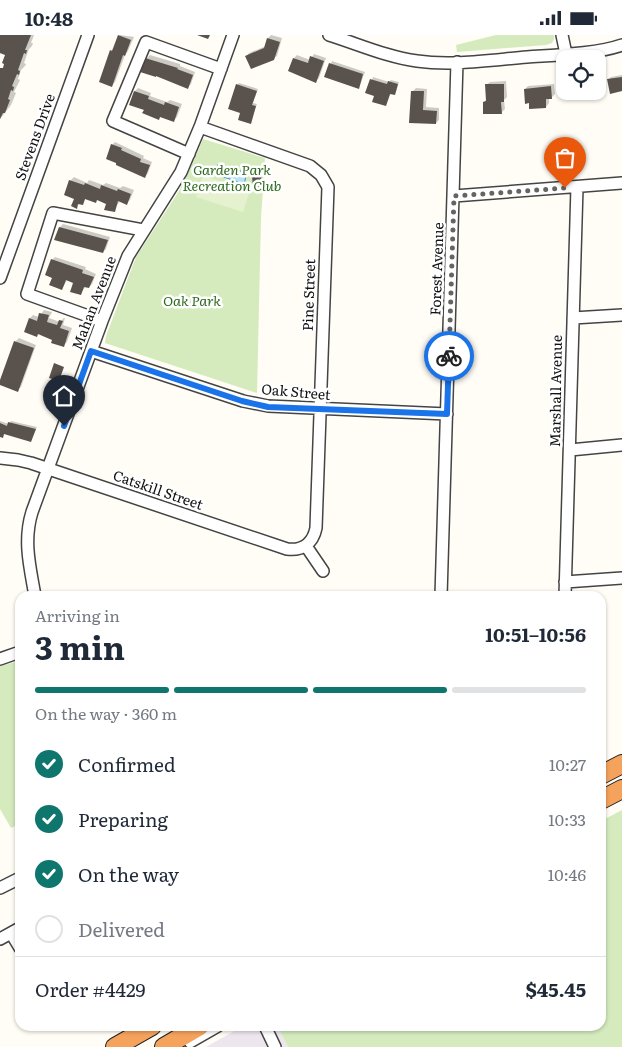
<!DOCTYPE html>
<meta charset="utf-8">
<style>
:root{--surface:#fff;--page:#f6f6f7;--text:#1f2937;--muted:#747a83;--line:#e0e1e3;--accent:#0f766e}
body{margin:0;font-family:Literata,serif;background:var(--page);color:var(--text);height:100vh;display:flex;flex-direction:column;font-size:19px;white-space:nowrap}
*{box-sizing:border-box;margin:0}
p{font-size:16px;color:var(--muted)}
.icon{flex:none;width:28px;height:28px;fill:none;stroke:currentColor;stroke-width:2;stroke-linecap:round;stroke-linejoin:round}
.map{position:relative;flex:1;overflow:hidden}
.panel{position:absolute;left:15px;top:556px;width:591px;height:440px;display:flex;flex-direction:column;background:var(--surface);border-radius:15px;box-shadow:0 1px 4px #0004}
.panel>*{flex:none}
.controls{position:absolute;left:556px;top:15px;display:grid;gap:10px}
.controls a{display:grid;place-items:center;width:50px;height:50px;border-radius:10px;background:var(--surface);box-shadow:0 1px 4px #0004;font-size:25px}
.pin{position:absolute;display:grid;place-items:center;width:42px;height:42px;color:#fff;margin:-51px -21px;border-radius:50% 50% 50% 0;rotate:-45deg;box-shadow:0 0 5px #0007}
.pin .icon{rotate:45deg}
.courier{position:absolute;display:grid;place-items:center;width:50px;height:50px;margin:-25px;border:4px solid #1a73e8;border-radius:50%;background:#fff;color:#222;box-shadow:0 1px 6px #0007}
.overview em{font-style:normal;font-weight:700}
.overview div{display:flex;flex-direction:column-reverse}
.overview{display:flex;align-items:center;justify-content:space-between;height:85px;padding:0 20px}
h1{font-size:32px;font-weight:700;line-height:38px}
.bar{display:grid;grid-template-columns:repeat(4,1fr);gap:8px 5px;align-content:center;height:60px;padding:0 20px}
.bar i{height:6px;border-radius:4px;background:var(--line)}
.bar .active{background:var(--accent)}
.bar p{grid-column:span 4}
.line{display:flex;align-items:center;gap:12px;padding:0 20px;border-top:1px solid var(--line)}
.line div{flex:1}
ol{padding:0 20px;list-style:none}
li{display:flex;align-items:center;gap:15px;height:55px}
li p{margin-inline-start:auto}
li .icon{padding:5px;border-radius:50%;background:var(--accent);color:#fff;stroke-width:4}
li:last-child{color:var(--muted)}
li i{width:28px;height:28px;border:2px solid var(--line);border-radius:50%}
.status{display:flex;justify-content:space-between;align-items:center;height:35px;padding:0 25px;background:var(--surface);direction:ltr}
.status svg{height:14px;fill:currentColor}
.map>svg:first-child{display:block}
</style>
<div class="status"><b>10:48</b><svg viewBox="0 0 49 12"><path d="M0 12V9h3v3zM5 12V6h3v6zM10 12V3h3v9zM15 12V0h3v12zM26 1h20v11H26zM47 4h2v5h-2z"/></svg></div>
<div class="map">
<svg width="622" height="1012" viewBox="0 0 622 1012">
<rect width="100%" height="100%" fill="#fffdf5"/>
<path fill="#eee6ef" d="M243 991H277L288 1012H206Z"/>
<path fill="#d5ebbd" d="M496 0H554V4L552 8 546 10 457 17 456 10Z
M203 104 265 123 261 183 257 358 105 308 106 301 136 222 179 156 190 134Z
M20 626V789L11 793 0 774V631Z
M622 775V1012H288L277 991H601V786Z"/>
<path fill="#e6f2cf" d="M203 141 250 155 243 177 196 162Z"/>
<path fill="#b9e0f7" stroke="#3f96cf" d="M218 129 247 138 244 149 215 139Z"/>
<path fill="#0003" d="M0 0H34L31 8H33L32 11 29 14 24 28 26 29 25 31 21 35 18 44 20 45 14 57 16 58 11 70 0 84V37L6 28 7 19 2 17 0 19Z
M120 0 134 2 128 16 125 20 115 47 112 50 111 16 115 12Z
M271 0 282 3 277 21 273 24 246 22 249 18 266 11 268 3Z
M314 19 326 23 319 43 316 46 294 23 297 20 310 25Z
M150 20 180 29V31L195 37 191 49 188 52 142 36 147 23Z
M332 26 365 37 360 50 358 52 326 41Z
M622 40V55L608 45 611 42Z
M373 42 389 47 391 45 399 47 396 57 394 59 391 58 386 70 375 60 367 58Z
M506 46 507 62 504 65 505 74 501 78 484 67 487 64 486 50 490 47Z
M239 48 258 54 253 68 257 69 250 88 241 77 237 50Z
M554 49 555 59 552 62 549 63V68L546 72 530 67 525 54 528 51Z
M138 53 151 58 150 61 167 67 170 65 182 69 177 82 174 85 161 81 159 83 145 74 131 69 135 56Z
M416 53 427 54 426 72 439 73V85L436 88 411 86 413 56Z
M115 107 144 121 143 123 152 127 148 138 145 142 112 110Z
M255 139H262V149L260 151 253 141Z
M74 142 87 148 89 145 103 150 106 148 120 153 123 151 134 155 130 165 127 168 120 166 114 175 108 168 97 164 86 163 82 169 80 168 76 172 70 146Z
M63 189 110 202 106 214 103 217 56 204 60 192Z
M55 222 86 232 85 234 96 239 92 249 89 252 86 251 80 259 75 248 67 245 62 254 53 242 52 225Z
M44 275 52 277 49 283 60 287 64 283H65L63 290 72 293 67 307 63 311 54 304 39 298 37 300 30 283 33 280 39 282Z
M19 303 36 310 21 352 17 355 0 349 16 306Z
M0 386 9 389 11 386 37 392 31 405 5 398 2 402 0 401Z"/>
<path fill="#5a524d" d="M0 0H31L25 15H27L26 19 24 18 18 35 20 36 19 40 17 39 12 51 14 52 13 56 11 55 8 64 10 65 5 78H3L0 84V33H3L4 29 2 28 5 20 0 18Z
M118 0 131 5 125 21 123 20 112 52 99 47 110 15 112 16Z
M197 0H210L208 4Z
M267 3 280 7 274 25 251 34 245 21 264 13Z
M310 21 324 26 316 48 288 36 293 23 308 28Z
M145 23 178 33 177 34 193 40 188 54 156 41V42L140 37Z
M329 28 363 39 359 54 324 42Z
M622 42V56L610 59 607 44Z
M370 44 387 49 388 46 398 49 395 60 390 59 386 71 372 67 374 61 365 58Z
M559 46H565V56H587V58L560 60Z
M236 49 257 56 252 70 256 71 251 89 238 85 240 78 228 74Z
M485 49H504V67H501L502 79H483V67L486 66Z
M551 51 552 64H546V73L529 74V68L525 69 524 54Z
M134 56 149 61 148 64 164 70 165 67 179 72 174 87 160 82 159 85 142 78 144 75 129 70Z
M411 56H424L423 75 437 76 436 89 409 88Z
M111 109 122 113 121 115 141 124 140 127 150 130 145 143 116 130V128L106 124Z
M252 141H261V152L253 153Z
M69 145 84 150 85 148 100 154 101 150 117 156 118 154 131 159 127 170 118 166 115 177 104 175 106 169 97 165 96 168 85 164 83 170 78 169 77 174 71 171 74 164 64 160Z
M59 192 108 205 103 218 54 205Z
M51 224 83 235 82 238 94 242 89 253 84 252 81 260 70 257 73 248 66 245 62 255 49 250 52 243 45 240Z
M39 278 49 280 47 287 57 290 59 285 63 286 60 293 69 296 64 312 51 308 52 305 38 299 37 302 24 297 29 283 37 286Z
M14 306 34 313 18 357 0 350V345Z
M54 328 64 332 59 346 49 343Z
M8 387 36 394 31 407 4 399 3 403 0 402V388L7 391Z"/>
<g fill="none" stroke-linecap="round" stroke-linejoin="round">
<g stroke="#444" stroke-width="14">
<path id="minor" d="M329 0C358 9 387 22 417 26 453 31 491 25 527 22 555 20 596 19 622 10
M562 0 566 19
M189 119 113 86 146 7 221 34
M454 161 622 148
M0 243 88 0
M573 283 622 280
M102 286 27 259 53 178 143 195
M91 316 243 366 268 371 447 379
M570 415 622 410
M0 423 18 425 31 428 287 514C303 516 313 508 316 493L328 152 321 140 310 131 200 92
M306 511 323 536
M565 547 622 543
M35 561C30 532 23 506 32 477L102 286 128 221 181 137 200 92 233 0
M441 561 457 27
M565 561 577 152
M0 624 20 617
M0 853 20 843
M11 898 20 913
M0 904 20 893
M265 991 275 1012
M190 1007 218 991"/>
</g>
<g stroke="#222" stroke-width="20">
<path id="highway" d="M601 740 622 729
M601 765 622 754
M115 1012 152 991
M164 1012 200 991"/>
</g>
<use href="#minor" stroke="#fff" stroke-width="11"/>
<use href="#highway" stroke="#f5a25d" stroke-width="18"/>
</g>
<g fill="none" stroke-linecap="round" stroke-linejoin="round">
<path stroke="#646461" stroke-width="5" stroke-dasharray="0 9" d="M449 321 454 161 565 153"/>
<path stroke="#1a73e8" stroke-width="6" d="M64 391 91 316 242 366 268 372 447 379 449 321"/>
</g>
<g text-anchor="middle" stroke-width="5" stroke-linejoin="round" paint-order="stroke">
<g font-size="14" fill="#111" stroke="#fff">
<text transform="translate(35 102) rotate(-70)" y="5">Stevens Drive</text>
<text transform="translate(437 234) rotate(-88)" y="5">Forest Avenue</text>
<text transform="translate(309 260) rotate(-88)" y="5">Pine Street</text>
<text transform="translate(94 268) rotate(-69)" y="5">Mahan Avenue</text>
<text transform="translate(556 356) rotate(-89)" y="5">Marshall Avenue</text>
<text transform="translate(296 357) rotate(5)" y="5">Oak Street</text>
<text transform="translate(158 455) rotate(19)" y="5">Catskill Street</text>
</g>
<g font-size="14" font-style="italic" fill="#2f6b1f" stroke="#fff">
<text x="232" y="140">Garden Park<tspan x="232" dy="16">Recreation Club</tspan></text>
<text x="192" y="271">Oak Park</text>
</g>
</g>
</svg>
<div class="controls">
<a><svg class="icon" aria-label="locate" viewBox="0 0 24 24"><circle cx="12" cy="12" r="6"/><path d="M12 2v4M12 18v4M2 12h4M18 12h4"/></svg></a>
</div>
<div class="pin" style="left:565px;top:153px;background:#ea580c"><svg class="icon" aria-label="bag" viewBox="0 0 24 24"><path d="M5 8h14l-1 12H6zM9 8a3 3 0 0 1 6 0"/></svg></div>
<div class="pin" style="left:64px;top:391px;background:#1f2937"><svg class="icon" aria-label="home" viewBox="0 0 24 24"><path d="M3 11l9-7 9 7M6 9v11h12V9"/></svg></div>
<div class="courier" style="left:449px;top:321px"><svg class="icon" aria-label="bike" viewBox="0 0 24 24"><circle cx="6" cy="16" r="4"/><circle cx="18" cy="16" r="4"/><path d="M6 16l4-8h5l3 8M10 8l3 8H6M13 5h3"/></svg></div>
<section class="panel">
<div class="overview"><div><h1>3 min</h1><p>Arriving in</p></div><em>10:51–10:56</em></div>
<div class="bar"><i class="active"></i><i class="active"></i><i class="active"></i><i></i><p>On the way · 360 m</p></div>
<ol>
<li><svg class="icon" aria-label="check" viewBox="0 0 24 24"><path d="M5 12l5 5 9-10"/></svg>Confirmed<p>10:27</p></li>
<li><svg class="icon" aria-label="check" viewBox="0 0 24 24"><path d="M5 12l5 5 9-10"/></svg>Preparing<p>10:33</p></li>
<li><svg class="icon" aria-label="check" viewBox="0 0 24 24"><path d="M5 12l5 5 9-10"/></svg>On the way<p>10:46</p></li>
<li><i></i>Delivered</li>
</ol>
<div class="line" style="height:65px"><div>Order #4429</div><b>$45.45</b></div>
</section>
</div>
